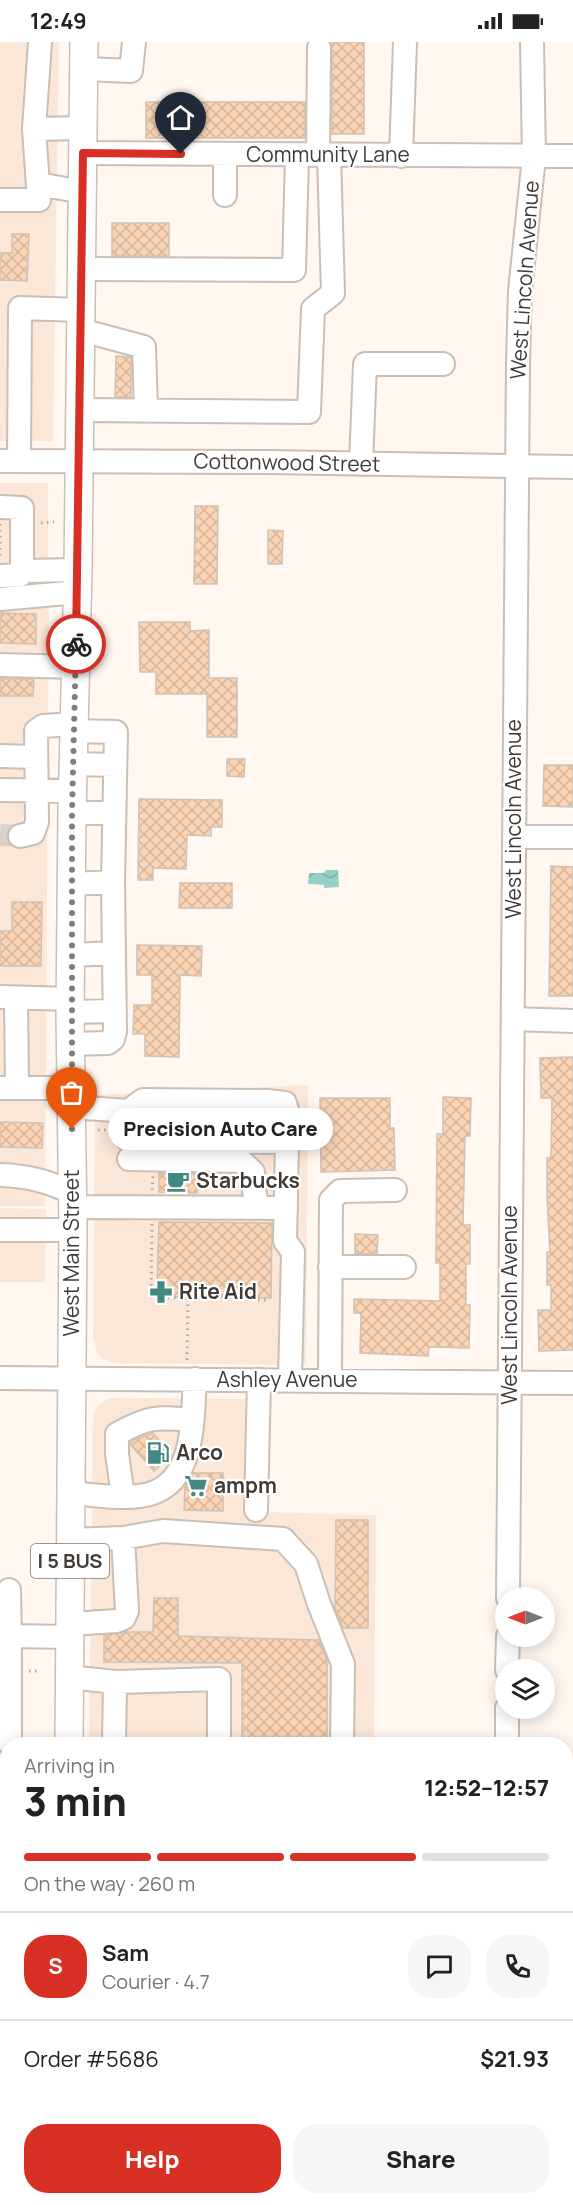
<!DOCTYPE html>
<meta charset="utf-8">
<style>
:root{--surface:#fff;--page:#f6f6f6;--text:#222;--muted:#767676;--line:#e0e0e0;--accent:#d93025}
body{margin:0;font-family:Manrope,sans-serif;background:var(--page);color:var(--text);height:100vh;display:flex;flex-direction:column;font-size:22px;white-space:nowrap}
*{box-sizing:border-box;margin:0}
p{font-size:20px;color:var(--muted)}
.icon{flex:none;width:33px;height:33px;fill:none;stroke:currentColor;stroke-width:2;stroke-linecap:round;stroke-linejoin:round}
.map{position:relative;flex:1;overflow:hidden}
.sheet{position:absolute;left:0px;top:1695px;width:573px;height:468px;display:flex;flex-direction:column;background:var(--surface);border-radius:24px 24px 0 0;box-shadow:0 3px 15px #0003}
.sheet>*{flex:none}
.needle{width:39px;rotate:270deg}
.buttons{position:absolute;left:495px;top:1545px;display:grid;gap:12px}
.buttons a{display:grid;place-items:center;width:60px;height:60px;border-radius:50%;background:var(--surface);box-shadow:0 3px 15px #0003;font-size:30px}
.pin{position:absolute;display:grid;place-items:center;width:51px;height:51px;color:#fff;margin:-62px -26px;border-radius:50% 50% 50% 0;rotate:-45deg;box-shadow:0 0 6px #0007}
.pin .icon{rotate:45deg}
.courier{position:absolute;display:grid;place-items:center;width:60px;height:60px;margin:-30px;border:4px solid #d93025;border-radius:50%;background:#fff;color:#222;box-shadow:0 2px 8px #0007}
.bubble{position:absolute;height:42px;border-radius:21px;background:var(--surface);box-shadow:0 3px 15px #0003;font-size:20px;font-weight:800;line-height:42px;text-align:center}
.headline em{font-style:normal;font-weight:800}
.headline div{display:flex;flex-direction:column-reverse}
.headline{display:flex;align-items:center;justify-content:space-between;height:102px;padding:0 24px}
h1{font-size:39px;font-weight:800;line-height:45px}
.bar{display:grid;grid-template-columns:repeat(4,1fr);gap:9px 6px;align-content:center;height:72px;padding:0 24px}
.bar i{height:8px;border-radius:4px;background:var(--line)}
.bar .selected{background:var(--accent)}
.bar p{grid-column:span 4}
.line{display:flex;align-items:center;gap:15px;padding:0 24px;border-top:2px solid var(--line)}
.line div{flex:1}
.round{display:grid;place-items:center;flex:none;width:63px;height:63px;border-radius:24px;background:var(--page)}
.cta{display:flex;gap:12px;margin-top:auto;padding:12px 24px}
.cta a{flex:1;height:69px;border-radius:24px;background:var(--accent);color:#fff;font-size:24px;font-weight:800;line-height:69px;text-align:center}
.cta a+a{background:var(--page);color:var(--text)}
.status{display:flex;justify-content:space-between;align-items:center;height:42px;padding:0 30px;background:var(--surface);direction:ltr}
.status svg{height:16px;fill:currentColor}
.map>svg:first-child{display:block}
</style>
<div class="status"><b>12:49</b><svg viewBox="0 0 49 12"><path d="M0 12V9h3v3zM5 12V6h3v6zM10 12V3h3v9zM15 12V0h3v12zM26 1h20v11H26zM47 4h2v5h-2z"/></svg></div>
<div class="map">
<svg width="573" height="2163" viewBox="0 0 573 2163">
<defs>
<pattern id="water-waves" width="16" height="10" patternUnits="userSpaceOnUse" patternTransform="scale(1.5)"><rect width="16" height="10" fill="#97d0c9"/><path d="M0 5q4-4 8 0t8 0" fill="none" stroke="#7daaa4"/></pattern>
<pattern id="building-cross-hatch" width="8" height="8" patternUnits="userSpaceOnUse" patternTransform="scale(1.5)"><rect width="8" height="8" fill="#fad4b4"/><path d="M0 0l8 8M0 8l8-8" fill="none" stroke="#d7b79b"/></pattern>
</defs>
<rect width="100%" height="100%" fill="#fff7f0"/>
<path fill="#fbe7d7" d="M0 0H59L53 399H0Z
M0 441H48V541H0Z
M0 545H49L45 1164H0Z
M308 1043 306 1323 116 1321 102 1317 97 1311 93 1295 95 1053Z
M0 1166 46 1167 45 1240H0Z
M114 1356 267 1357 265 1470 376 1473 374 1702H89L93 1379 94 1370 98 1364 107 1357Z
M566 1984 573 1996V2163H87V2156H566Z"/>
<path fill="url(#water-waves)" d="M326 828H338L339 845 324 846V843L308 842 309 831H324Z"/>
<path fill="url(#building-cross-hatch)" stroke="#cfc2b7" stroke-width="1.5" d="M332 0H364V92H332Z
M146 60H305V96H146Z
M112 181H169V214H112Z
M12 192H29L27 239 0 238V211H12Z
M116 314 131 315V355H115Z
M195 464H218L217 542H194Z
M268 488 283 489 282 522H268Z
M0 571 36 572V602L0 601Z
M139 580H190V589L209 588V636H237V695H207V652H156V630H140Z
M0 637H34L33 654H0Z
M227 717H245L244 735 227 734Z
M544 723H573V765L543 764Z
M139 757 222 758V785H211V794L187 793 186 827 153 826V838H138Z
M551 824 573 825V954H549Z
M180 841H232V866H179Z
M12 860H42L41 924H0V889H12Z
M137 903 202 904 201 934 180 933 179 1015 145 1014V992H133L134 963H152V933H137Z
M573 1015V1308L539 1309 538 1268H551V1243H547V1210H550L547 1154V1116H551L552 1056H541L540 1016Z
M443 1055 471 1056 470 1094H465L463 1183H470V1222H466V1263H470L469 1306 429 1305 428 1314 360 1311 361 1271H354V1257L440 1259V1221H436L437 1092H443Z
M320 1056H390V1086H394L395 1128 321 1130Z
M159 1072H207V1086H158Z
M0 1080 43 1081 42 1106 0 1105Z
M159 1131 197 1132V1151L159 1150Z
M159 1180 272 1181 271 1256 179 1255 167 1254 159 1249 157 1244Z
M355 1192 378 1193 377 1212H355Z
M153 1391 171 1413 154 1429 130 1402 134 1398Z
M193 1431H223V1469L184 1468 185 1444Z
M336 1478H368V1586H343L335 1566Z
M154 1556H178V1594L319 1598 327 1619V1702H242V1621L104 1620V1593L125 1590H153Z"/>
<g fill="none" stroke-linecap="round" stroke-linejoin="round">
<path stroke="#d9d1cb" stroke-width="22" stroke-dasharray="22 11" stroke-linecap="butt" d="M0 793 20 794"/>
<g stroke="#cbbfb4" stroke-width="26">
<path id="minor" d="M84 27 131 29 134 0
M34 87 83 86
M83 111 573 114
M225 112V153
M318 113 319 6
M401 114 405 0
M38 142 83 150
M0 158H39L34 87 40 0
M82 227 294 228 297 113
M81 288 144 305 146 368
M80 368 309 370 313 267 333 251 329 113
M0 419 268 420 573 425
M19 419 20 266 81 268
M361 422 365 322H443
M0 465 22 466V529L78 528
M0 534 20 533 22 529
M0 557 78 550
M0 623 76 625
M0 714 36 715
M73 722 115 723
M0 748 72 749
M72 771H114
M20 794 33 791 37 780 36 689 43 684 74 682
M514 795H573
M71 842 113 840 116 690 74 689
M71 913 114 911
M0 955 70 957
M16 957 17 1046
M70 970 114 969
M513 977 573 979
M71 1002 108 1001 113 997 115 989 113 840
M0 1046H71
M72 1065 128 1069 129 1099 287 1100 285 1199 293 1210 290 1338
M128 1069 143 1058 267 1059 285 1061 290 1079 287 1100
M129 1117 241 1119 253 1130V1144L258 1166
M0 1133C28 1134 47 1139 73 1151
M73 1165 286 1166
M0 1188H73
M330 1225H404
M0 1336 573 1341
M330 1338 331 1158 340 1149 395 1148
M71 1451C93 1453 117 1457 140 1454 196 1447 192 1380 195 1337
M123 1454 117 1412V1392C149 1374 156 1375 192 1378
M256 1468 259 1338
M70 1498 123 1496 163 1489 283 1497 306 1522 319 1562 343 1622 342 1702
M9 1548 10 1594
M508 1556 518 320 520 249 534 115 532 0
M70 1582 117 1579 124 1576 127 1569 123 1496
M507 1628 508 1594
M69 1635 115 1640
M10 1702V1594L70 1595
M114 1702 115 1640 219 1637V1702
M507 1702V1666
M0 1761H8
M566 1951 573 1963
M566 2039 573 2051
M0 2054H8
M0 2075 8 2085
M566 2104 573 2115
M202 2156 207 2163
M405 2156 409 2163
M572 2163 573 2162"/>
</g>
<g stroke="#cbbfb4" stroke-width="30">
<path id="major" d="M69 1702 73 1188 70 970 72 771 78 528 84 0
M64 2163V2156"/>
</g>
<path stroke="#aea7a2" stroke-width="3" stroke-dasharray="1.5 4.5" stroke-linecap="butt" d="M41 481 54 480
M0 482V517
M98 1088H111
M152 1148 153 1134
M152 1182 151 1255 268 1258
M187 1318 188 1256
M29 1629H39"/>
<use href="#minor" stroke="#fff" stroke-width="22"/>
<use href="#major" stroke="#fff" stroke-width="27"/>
</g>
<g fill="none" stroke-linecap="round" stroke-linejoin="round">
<path stroke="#837d78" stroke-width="6" stroke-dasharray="0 10.8" d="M72 1087V771L76 602"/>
<path stroke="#d93025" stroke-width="8" d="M76 602 83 111 181 112"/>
</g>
<defs>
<g id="cafe-bare" transform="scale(1.8)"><path d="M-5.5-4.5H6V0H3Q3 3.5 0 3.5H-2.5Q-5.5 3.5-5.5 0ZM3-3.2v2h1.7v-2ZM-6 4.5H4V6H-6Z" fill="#438981" stroke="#fff" stroke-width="2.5" paint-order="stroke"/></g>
<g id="pharmacy-bare" transform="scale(1.8)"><path d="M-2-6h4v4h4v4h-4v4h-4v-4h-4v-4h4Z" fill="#438981" stroke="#fff" stroke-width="2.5" paint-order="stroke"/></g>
<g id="fuel-bare" transform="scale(1.8)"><path d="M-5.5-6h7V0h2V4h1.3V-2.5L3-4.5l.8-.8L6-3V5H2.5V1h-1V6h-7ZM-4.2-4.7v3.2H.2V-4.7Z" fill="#438981" stroke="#fff" stroke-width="2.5" paint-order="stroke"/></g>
<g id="supermarket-bare" transform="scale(1.8)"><path d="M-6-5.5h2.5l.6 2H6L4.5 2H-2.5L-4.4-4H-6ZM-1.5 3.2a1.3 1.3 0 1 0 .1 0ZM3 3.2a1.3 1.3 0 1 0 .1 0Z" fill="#438981" stroke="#fff" stroke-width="2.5" paint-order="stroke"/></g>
</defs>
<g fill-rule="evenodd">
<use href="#cafe-bare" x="178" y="1139"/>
<use href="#pharmacy-bare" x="161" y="1250"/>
<use href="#fuel-bare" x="158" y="1411"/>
<use href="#supermarket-bare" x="196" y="1444"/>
</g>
<g text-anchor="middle" stroke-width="4.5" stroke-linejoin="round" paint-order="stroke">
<rect fill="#fff" stroke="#797673" stroke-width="1.5" x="31" y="1502" width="78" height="34" rx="4.5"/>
<g font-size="20" font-weight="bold" fill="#403b37">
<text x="70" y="1526">I 5 BUS</text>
</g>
<g font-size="21" fill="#403b37" stroke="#fff">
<text x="328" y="120">Community Lane</text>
<text transform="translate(525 238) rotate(-86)" y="7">West Lincoln Avenue</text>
<text transform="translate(287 421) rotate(1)" y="7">Cottonwood Street</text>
<text transform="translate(514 777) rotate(-90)" y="7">West Lincoln Avenue</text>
<text transform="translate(72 1211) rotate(-90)" y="7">West Main Street</text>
<text transform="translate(510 1263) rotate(-90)" y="7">West Lincoln Avenue</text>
<text x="287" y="1345">Ashley Avenue</text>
</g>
<g font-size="21" font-weight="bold" fill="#403b37" stroke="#fff" text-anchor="start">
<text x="196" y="1146">Starbucks</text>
<text x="179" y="1257">Rite Aid</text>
<text x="176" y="1418">Arco</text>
<text x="214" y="1451">ampm</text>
</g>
</g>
</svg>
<div class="buttons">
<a><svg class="needle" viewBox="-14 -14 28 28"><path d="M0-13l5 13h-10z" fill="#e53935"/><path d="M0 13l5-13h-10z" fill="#767676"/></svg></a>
<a><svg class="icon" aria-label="layers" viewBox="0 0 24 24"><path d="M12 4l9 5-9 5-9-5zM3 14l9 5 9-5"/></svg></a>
</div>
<div class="pin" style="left:72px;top:1087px;background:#ea580c"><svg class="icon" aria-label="bag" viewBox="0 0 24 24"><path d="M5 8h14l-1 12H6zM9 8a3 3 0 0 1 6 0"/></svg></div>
<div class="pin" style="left:181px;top:112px;background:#1f2937"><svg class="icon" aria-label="home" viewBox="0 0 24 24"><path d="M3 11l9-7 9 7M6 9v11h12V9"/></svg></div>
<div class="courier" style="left:76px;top:602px"><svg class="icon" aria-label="bike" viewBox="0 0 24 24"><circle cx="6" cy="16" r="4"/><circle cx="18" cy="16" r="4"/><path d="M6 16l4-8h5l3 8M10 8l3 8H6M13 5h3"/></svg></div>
<div class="bubble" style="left:108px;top:1066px;width:225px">Precision Auto Care</div>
<section class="sheet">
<div class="headline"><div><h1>3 min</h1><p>Arriving in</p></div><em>12:52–12:57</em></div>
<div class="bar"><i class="selected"></i><i class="selected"></i><i class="selected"></i><i></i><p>On the way · 260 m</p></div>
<div class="line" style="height:108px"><b class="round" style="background:var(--accent);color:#fff">S</b><div><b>Sam</b><p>Courier · 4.7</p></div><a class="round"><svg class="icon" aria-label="chat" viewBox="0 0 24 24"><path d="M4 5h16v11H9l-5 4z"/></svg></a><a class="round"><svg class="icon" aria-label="phone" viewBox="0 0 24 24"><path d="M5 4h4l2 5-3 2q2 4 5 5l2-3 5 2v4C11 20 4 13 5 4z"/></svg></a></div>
<div class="line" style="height:78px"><div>Order #5686</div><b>$21.93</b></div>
<div class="cta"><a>Help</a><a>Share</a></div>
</section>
</div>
